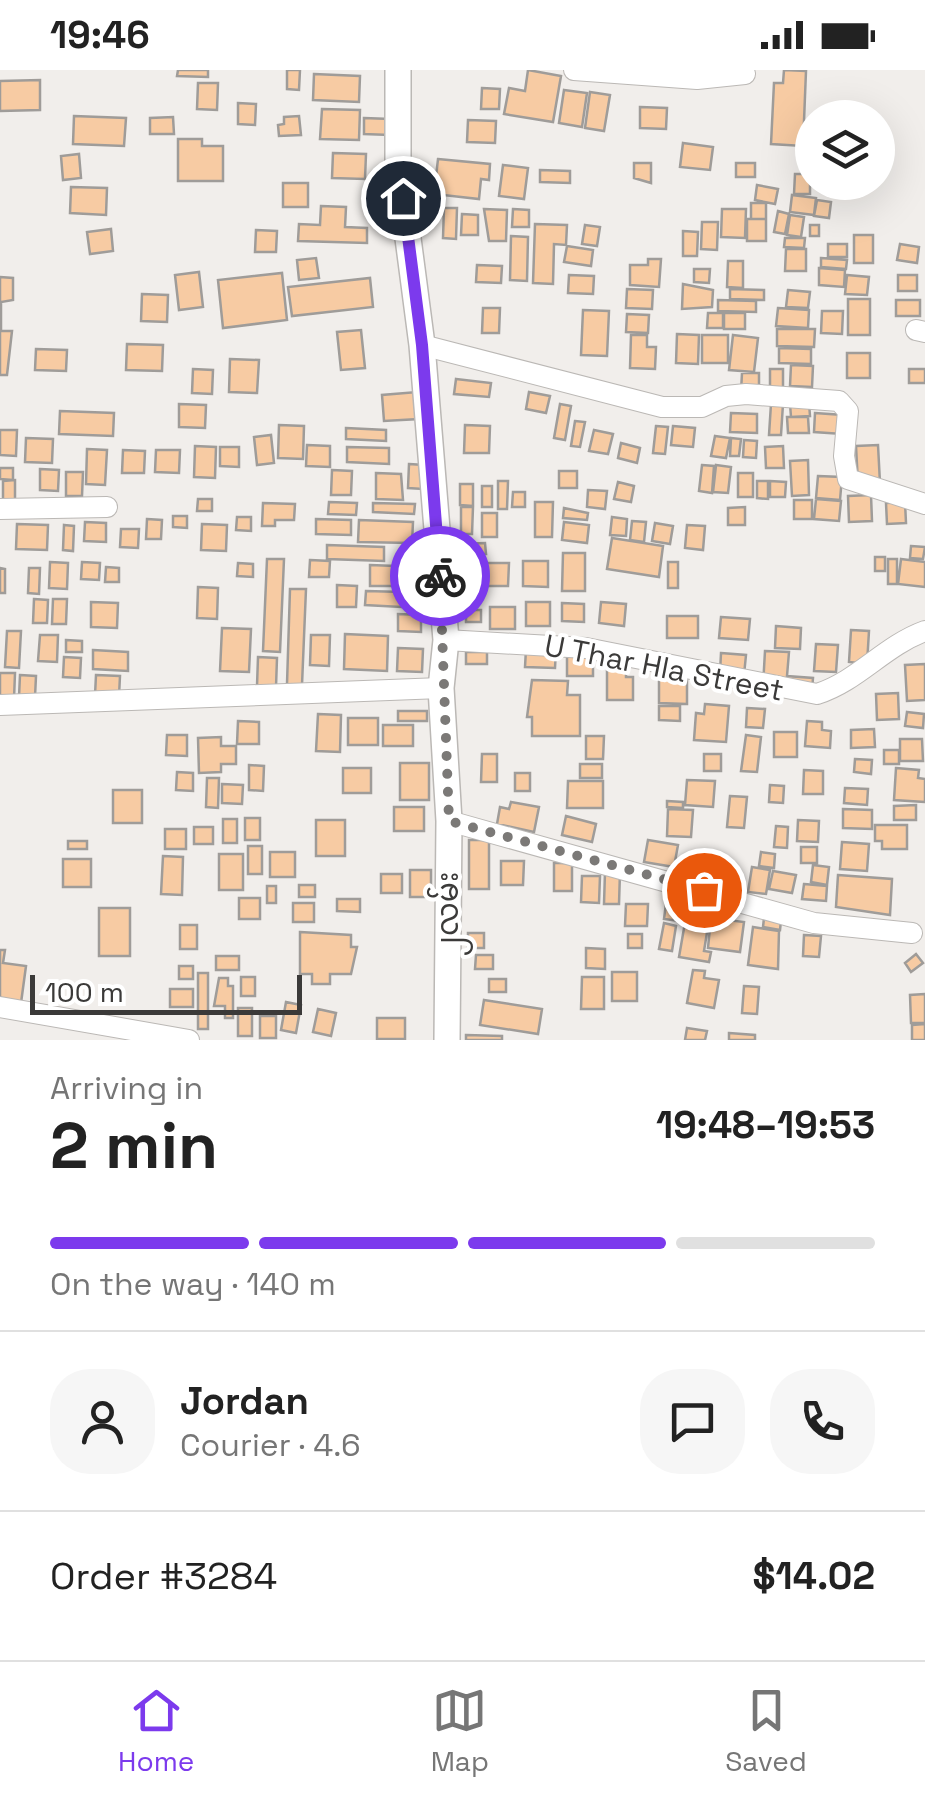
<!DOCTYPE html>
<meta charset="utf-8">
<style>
:root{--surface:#fff;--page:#f6f6f6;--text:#222;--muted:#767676;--line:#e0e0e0;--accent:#7c3aed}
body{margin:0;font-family:"Space Grotesk","Noto Sans Myanmar",sans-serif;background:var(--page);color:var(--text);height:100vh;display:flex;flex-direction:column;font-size:38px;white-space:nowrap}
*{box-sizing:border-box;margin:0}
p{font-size:32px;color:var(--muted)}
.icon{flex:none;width:55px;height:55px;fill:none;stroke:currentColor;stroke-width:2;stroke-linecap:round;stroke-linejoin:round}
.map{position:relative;height:970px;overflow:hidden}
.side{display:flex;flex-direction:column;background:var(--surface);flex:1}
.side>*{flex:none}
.fabs{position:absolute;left:795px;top:30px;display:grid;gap:20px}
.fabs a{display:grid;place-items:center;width:100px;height:100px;border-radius:50%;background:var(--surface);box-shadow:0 10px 40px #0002;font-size:50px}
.scale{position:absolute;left:30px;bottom:25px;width:272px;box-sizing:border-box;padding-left:10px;border:5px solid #3b3a39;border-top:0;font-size:28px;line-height:35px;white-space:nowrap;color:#3b3a39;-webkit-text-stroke:8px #fff;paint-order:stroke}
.pin{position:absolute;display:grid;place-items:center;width:85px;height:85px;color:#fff;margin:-42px;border:5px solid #fff;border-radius:50%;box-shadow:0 2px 10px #0007}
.courier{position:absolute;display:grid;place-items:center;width:100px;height:100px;margin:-50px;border:8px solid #7c3aed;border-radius:50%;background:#fff;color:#222;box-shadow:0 2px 12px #0007}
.summary em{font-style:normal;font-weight:800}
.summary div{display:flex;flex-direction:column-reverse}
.summary{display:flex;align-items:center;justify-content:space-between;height:170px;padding:0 50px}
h1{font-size:65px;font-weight:800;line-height:75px}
.bar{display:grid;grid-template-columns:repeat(4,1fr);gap:15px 10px;align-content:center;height:120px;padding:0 50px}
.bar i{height:12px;border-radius:8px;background:var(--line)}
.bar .on{background:var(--accent)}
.bar p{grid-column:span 4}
.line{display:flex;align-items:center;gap:25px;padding:0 50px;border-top:2px solid var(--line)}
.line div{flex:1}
.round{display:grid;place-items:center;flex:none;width:105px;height:105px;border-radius:40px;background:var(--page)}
.status{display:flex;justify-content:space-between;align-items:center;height:70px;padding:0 50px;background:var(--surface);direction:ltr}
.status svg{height:28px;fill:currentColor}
.dock{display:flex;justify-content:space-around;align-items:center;height:140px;border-top:2px solid var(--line);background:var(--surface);font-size:28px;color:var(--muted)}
.dock a{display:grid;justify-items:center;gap:5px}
.dock .on{color:var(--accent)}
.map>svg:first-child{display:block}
</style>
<div class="status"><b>19:46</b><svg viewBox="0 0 49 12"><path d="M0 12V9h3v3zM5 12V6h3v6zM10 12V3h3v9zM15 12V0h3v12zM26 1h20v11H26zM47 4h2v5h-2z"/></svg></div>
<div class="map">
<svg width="925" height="970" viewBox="0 0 925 970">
<rect width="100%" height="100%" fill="#f1eeeb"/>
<path fill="#f7cba3" stroke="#9f9c99" stroke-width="2.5" d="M178 0H208V7L177 6Z
M287 0H300L299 20 287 19Z
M528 0 561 6 553 52 504 44 509 18 525 21Z
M784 0 806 1 803 76 771 74 774 13H783Z
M314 4 360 6 359 32 313 30Z
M40 10V40L0 41V11Z
M198 13H218L217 40 197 39Z
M482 18 500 19 499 39H481Z
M564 20 587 23 582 57 559 53Z
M590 22 610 25 604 61 585 58Z
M238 33 256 34 255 55 238 54Z
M640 37 667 38 666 59 640 58Z
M322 39 360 40 359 70 320 69Z
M74 46 126 48 124 76 73 74Z
M299 46 301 65 279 66 278 55 284 54V47Z
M173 47 174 64H150V48Z
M364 48 390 49V65L364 64Z
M468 50 496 51 495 73 467 72Z
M178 69H202V76H223V111H178Z
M683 73 713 77 710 100 680 97Z
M804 76H812V102H804Z
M333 83 366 84 365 109 332 108Z
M79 84 81 108 63 110 61 86Z
M438 89 490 94 489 110 481 109 479 129 434 124Z
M634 93H651V113L634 108Z
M736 93H755V107H736Z
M503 95 528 98 524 129 499 126Z
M540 100 570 101V113L540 112Z
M795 104H810V124H794Z
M283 113H308V137H283Z
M757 115 778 119 775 134 755 130Z
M71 117 107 118 106 145 70 143Z
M792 125 816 128 814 145 790 142Z
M817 130 831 132 829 148 814 146Z
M751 133H766V149H751Z
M321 136 346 137 345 157 367 158V173L298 171 299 154 320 155Z
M444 138H457L456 169 443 168Z
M484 139 507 140 506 171H489Z
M513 139 529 140V157H512Z
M722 139H746L745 168 721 167Z
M778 141 789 144 785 164 774 162Z
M462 144 478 145V165H461Z
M790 145 804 147 801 167 787 165Z
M747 149H766V171H747Z
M702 152H718L717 180 701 179Z
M535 154 567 155 566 175 554 174 553 214 533 213Z
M585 155 600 157 597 176 582 174Z
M810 155H819V166H810Z
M111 159 113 181 90 184 87 162Z
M256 160 277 161 276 182H255Z
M683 161 698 162 697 186H683Z
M854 165H873V193H854Z
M511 166 528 167 527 211 510 210Z
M785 168H805L804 178 784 177Z
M828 174H847V187H828Z
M900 174 919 177 917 193 897 190Z
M567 176 593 180 591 196 564 192Z
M786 179H806V201H785Z
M316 188 319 208 299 210 297 190Z
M821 188 847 190 846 199 821 197Z
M648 189H661L659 217 630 215V195H648Z
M728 191H743V218L727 217Z
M477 195 502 196 501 213 476 212Z
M819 198 845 200 844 217 819 215Z
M694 199H710L709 213 694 212Z
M199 202 203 237 179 240 175 205Z
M282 203 287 250 223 258 218 210Z
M569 205 594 206 593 224 568 223Z
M847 205 869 207 867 225 845 224Z
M898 205H917V221H898Z
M0 207 13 208V230L1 232V261H12L7 305H0Z
M370 208 373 237 292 246 288 217Z
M683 214 713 220 712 237 682 239Z
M627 219 653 220 652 239 626 238Z
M730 219 764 220V230L730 229Z
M788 220 810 222 808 238 786 237Z
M142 224 168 225 167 252 141 251Z
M848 229H870V265H848Z
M718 230 756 231V242L718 241Z
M896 230H920V246H896Z
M483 238H500L499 263H482Z
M778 238 809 240 808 258 776 256Z
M583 240 609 241 607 286 581 285Z
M822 241H843L842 264 821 263Z
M708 243H723V258H707Z
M724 243H745V259H724Z
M627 244 649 245 648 263 626 262Z
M777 259H815L814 277 777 276Z
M361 260 365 298 341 300 337 262Z
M677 264 699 265 698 294 676 293Z
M631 265H647V277H656L655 299 630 298Z
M702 265H728V293H702Z
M733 265 758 268 754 302 729 300Z
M127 274 163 275 162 301 126 300Z
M779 278 811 279V294L779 293Z
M36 279 67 280 66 301 35 300Z
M847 283H870V308H847Z
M230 289 259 290 257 323 229 322Z
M791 295 813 296 812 317 790 316Z
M193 299 213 300 212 324 192 323Z
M770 299H783V318H770Z
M909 299H925V313H909Z
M742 303H759V322H741Z
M456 309 491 313 489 327 454 324Z
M417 322 419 349 384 351 382 325Z
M529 322 550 326 546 343 526 339Z
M809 333 810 346 791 347 790 334Z
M179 334 206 335 205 358 179 357Z
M560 334 571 336 565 370 554 368Z
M771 334H783L781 365H769Z
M60 341 114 343 113 366 59 364Z
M731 343 757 344V363L730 362Z
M815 343 843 345 842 364 814 362Z
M787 347H808L809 363H788Z
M575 351 585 352 580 377 571 376Z
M279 355 304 356 303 389 278 388Z
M465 355 490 356 489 383H464Z
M656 356 668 357 665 384 653 383Z
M673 356 695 358 693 377 671 375Z
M346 358 386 360V371L346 369Z
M0 360H17L16 386 0 385Z
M594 360 613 364 608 384 589 381Z
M271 365 274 393 257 395 254 367Z
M715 366 730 368 726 388 711 386Z
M26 368 53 369 52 393 25 392Z
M731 368 741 369 739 386H730Z
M744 370 757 371 756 388 743 387Z
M621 373 640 378 637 393 618 388Z
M307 375 330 376V397L306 396Z
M878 375 880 413 858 414 856 376Z
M195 376 216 377 215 408 194 407Z
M783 376 784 398H766L765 377Z
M220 377H239V397L220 396Z
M347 377 389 378V394L347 392Z
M87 379 107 380 105 415 86 414Z
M123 380 145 381 144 403H122Z
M156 380H180L179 403 155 402Z
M808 390 809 425 792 426 790 391Z
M409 394 424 395 423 419 408 418Z
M702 395 714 396 712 423 699 421Z
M716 395 731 397 728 423 713 422Z
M0 398H13V410L0 409Z
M40 399 59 400 58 421 40 420Z
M332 400 352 401 351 425H331Z
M559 401H577V418H559Z
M66 402H83L82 426H66Z
M376 403 401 404 403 430 376 429Z
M738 403H753V427H738Z
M818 406 842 407 840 430 816 428Z
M15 410V437L3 438V411Z
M498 411H508L507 439H498Z
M757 411H768V429L757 428Z
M770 411 786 412 785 427H770Z
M618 412 634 416 631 432 614 429Z
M460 414H473V436L460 435Z
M482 416H492V437H482Z
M588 420 607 421 605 439 587 437Z
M513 422H525V437H512Z
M871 425 872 451 849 452 848 426Z
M198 429H212V441H197Z
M816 429 841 431 839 451 814 449Z
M794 430H812V449H794Z
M329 432 357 433 356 445 328 444Z
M535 432H553L552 467H535Z
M905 432 906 453 887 454 886 433Z
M263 433 295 434 294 450H275V456H262Z
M373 433 415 434 414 444 373 442Z
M461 437H473L472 464H461Z
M745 437V455H728V438Z
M564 438 588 443 587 450 563 448Z
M482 443H497V467H482Z
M173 446H187V458L173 457Z
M237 447H251V461L236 460Z
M612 447 627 449 626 466 610 465Z
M147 449 162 450 161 469H146Z
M316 449 351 450V465L316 464Z
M359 450 413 452 412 473 358 472Z
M632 451 646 452 644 472 630 470Z
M85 452 106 453V472L84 471Z
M564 452 589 455 587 473 562 470Z
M655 453 673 456 670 474 652 471Z
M17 454 48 455 47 480 16 479Z
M202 454 227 455 226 481 201 480Z
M64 455 74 456 73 481 63 480Z
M687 455 705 456 703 480 685 478Z
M121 459H139L138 478 120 477Z
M612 468 663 476 659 507 607 499Z
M485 473 486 484H459V474Z
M327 475 384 477V491L327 489Z
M911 476 925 477 923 489 910 488Z
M563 483H585V521H562Z
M875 487H885V501H875Z
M267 489H284L280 582 263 581Z
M888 489H897V514H888Z
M901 489 925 492V517L898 514Z
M310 490 330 491 329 507H309Z
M523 491H548V517L523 516Z
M50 492 68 493 67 519 49 518Z
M82 492 100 493 99 510 81 509Z
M668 492H678V518H668Z
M238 493 253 494V507L237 506Z
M482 493H509L508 516H482Z
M370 495 395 496 394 516H370Z
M460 495H473V511L460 512Z
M106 497 119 498V512H105Z
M0 498 5 499V523H0Z
M29 498H40L39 524 28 523Z
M337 515 357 516 356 537H337Z
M198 517 218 518 217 549 197 548Z
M290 519H306L302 615 287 614Z
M366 521 402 522 401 537 365 535Z
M34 529 48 530 47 553H33Z
M53 529H67L66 554H52Z
M91 532 118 533 117 558 91 557Z
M526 532H550V556H526Z
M601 532 626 534 624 556 599 553Z
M562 533 584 534V552L562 551Z
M490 537H515V559H490Z
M466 540H481V552H466Z
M398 544 421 545V562L398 561Z
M667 546H698V568H667Z
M721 547 750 549 748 570 719 568Z
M776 556 801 558 800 579 775 578Z
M222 558 251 559 249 602 220 601Z
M851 560 869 561 867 594 849 592Z
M7 561H21L19 598 5 597Z
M345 564 388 566 387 601 344 599Z
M40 565H58L57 592 38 591Z
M311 565H330L329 596 310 595Z
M66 570 82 571V582H66Z
M816 574 838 575 836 602 814 601Z
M398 578 423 579 422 602 397 601Z
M526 579H556L555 598 525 597Z
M93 580 128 582V601L93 599Z
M765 581 789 582 787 606 813 608 812 620 763 616Z
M466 582H487V594H466Z
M721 583 746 585 744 605 720 603Z
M567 584H593V606H567Z
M64 587 81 588 80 608 63 607Z
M258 587 277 588 276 617 257 616Z
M607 592H626V607H633V630H607Z
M925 594V630L907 631 905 595Z
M0 603H15L14 629H0Z
M20 605 36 606 35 627H19Z
M96 605 120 606 119 626 95 625Z
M659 606H687V634L659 633Z
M532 610 568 611 567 625H580V666H532V647H527Z
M898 623 899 649 877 650 876 624Z
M705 634 729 636 726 672 694 670 696 643 704 644Z
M659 636H680V651L659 650Z
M747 638 765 639 763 658 746 657Z
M398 641H427V651H398Z
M907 642 924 644 923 658 905 656Z
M318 644 341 645 340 682 316 681Z
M348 648H378V675H348Z
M238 651 259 652V674H237Z
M807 651 822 652V660L831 661 830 678 805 676Z
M383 655H413V676H383Z
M874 659 875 677 851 678V660Z
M774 662H797V687H774Z
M167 665H187V686L166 685Z
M746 665 761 667 757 702 741 701Z
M586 666H604L603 689H586Z
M221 667V676H236V694H221V702L199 703 198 668Z
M900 669H922L923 691H900Z
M884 680H899V694H884Z
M482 684H497V712H481Z
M704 684H721V701H704Z
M855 689 872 690 871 704 854 702Z
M400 693H429V730H400Z
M580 694H602V708H580Z
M249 695 264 696 263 721 249 720Z
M343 698H371V723H343Z
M896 698 919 700 918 708 925 709V732L894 730Z
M804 700 823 701V724H803Z
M177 702 193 703V721L176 720Z
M515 703H530V721H515Z
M207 708H219L218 738 206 737Z
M687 710 715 711 713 737 685 735Z
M568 711H603V738H567Z
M222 714 243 715 242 734 222 733Z
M770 715 784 716 783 733 769 732Z
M845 718 868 719 867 735 844 733Z
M113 720H142V753H113Z
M730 726 747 727 744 758 727 757Z
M667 731 683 732V738L667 737Z
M511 732 539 737 534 762 497 754 500 737 509 739Z
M916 735V750H894V736Z
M394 737H424V761H394Z
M668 739 693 740 691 767 667 766Z
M843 739 872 740V759L843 758Z
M566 746 596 754 592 772 562 765Z
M245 748H260V770H245Z
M223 749H237V773H223Z
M316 750H345V786H316Z
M798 750 819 751 818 772 797 771Z
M875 755H907V779H882V771H875Z
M776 756 788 757 787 778 774 777Z
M194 757H213V774H194Z
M165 759H186V779H165Z
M469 770H489V819H469Z
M648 770 678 775 674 797 644 792Z
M68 771H87V779H68Z
M842 772 869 774 867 801 840 799Z
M248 776H262V804H248Z
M801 777H817V793H801Z
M270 782H295V807H270Z
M761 782 775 784 774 798 759 796Z
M219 784H243V820H219Z
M701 784 728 788 724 817 698 814Z
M163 786 183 787 182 825 161 824Z
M63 789H91V817H63Z
M501 791H524L523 815H501Z
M554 793H572V821H554Z
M813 795 829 797 827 815 811 812Z
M752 797 770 800 766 824 748 822Z
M410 800H431V827H410Z
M773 801 796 805 792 823 769 819Z
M605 802H620L619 834H604Z
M381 804H402V823H381Z
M838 805 892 809 890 845 836 837Z
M582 806H600L599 833 581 832Z
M804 814 827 816 826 831 802 829Z
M299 815H315V827H299Z
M267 816H276V833H267Z
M667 826 683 828 680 851 664 849Z
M239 828H260V849H239Z
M337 829H360V842L337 841Z
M293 833H314V852H293Z
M626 834H648L647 856H625Z
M99 838H130V886H99Z
M687 841 710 844 704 881 711 882 709 892 679 887Z
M711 848 744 852 740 882 708 878Z
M764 848 781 851 780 860 763 857Z
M664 853 676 856 672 881 659 879Z
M180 855H197V879H180Z
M753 857 779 861 778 899 748 895Z
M300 862 351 865V877H357L351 904H330V914H312V904H300Z
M468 863H484V878H468Z
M628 864H642V878H628Z
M804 865 821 866 819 887 803 886Z
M586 878 605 879V899L586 898Z
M0 880H5L3 893 26 896 21 933 0 930Z
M916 884 923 893 911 902 905 893Z
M476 885H493V899H475Z
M216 886H239V900H216Z
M179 896H193V909H179Z
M693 900 705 901 704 908 719 910 714 938 687 933Z
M612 902H637V931H612Z
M198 903H208V959H198Z
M241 907H255V926H241Z
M582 907H604V939H581Z
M219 908H228V916H233V948H225V936H214Z
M489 909H506V922H489Z
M744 916 759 917 757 944 742 943Z
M170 919H193V937H170Z
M925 924V953H911L910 925Z
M484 930 542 939 538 964 480 955Z
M286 932 301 935 296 963 281 960Z
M238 938H252V966H238Z
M318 939 336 943 331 966 313 962Z
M260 946H276V968H260Z
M377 948H405V969H377Z
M925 954V970H912V955Z
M687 958 707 961 705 970H685Z
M729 963 755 965V970H729Z
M466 965 502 966V970H466Z"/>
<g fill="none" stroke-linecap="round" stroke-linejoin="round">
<g stroke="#bbb8b5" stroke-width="22">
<path id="minor" d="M574 0 697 9 745 4
M916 260 925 262
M422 275 662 337H702L726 326 746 324 839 331 848 341 844 386 848 409 925 434
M0 439 107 437
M446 570 586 578 817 624C858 611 884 576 925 561
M0 635 441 618
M449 751 814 853 912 863
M0 937 189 970"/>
</g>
<g stroke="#bbb8b5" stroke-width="28">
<path id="tertiary" d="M398 0V92L422 275 446 570 441 618 449 751 447 970"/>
</g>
<use href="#minor" stroke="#fff" stroke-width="20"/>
<use href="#tertiary" stroke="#fff" stroke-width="25"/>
</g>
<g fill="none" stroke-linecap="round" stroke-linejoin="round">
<path stroke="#7b7977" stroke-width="10" stroke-dasharray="0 18" d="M440 506 449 751 704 820"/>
<path stroke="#7c3aed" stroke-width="12" d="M403 128 422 275 440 506"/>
</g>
<g text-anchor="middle" stroke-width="8" stroke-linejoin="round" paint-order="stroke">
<g font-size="30" fill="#3b3a39" stroke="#fff">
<text transform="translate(664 598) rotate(11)" y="10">U Thar Hla Street</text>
<text transform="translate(448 844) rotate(-90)" y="10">၂လမ်း</text>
</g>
</g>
</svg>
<div class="fabs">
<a><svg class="icon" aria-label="layers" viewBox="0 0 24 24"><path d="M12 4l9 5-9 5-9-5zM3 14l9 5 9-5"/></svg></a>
</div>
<div class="scale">100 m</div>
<div class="pin" style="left:704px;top:820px;background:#ea580c"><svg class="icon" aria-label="bag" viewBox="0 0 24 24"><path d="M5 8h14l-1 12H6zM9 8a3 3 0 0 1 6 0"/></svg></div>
<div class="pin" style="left:403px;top:128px;background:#1f2937"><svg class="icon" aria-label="home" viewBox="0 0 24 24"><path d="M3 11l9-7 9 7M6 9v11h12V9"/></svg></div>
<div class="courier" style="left:440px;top:506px"><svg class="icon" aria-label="bike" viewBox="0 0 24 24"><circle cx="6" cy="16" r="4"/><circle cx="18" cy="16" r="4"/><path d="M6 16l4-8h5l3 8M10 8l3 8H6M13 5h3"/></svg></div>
</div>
<section class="side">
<div class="summary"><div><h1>2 min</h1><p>Arriving in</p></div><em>19:48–19:53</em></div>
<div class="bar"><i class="on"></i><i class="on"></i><i class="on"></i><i></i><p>On the way · 140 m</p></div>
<div class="line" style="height:180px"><a class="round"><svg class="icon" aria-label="person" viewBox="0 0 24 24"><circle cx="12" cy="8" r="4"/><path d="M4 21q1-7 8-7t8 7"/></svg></a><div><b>Jordan</b><p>Courier · 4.6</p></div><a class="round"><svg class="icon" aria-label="chat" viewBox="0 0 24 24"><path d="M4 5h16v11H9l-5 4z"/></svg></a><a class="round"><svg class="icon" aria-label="phone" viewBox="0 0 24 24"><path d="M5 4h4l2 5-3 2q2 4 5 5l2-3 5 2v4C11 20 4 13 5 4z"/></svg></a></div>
<div class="line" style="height:130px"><div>Order #3284</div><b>$14.02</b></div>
</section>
<nav class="dock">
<a class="on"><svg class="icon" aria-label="home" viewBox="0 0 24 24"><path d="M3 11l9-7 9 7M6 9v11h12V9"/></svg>Home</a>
<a><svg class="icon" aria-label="map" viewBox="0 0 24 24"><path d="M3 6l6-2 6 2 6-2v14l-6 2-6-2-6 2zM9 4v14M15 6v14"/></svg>Map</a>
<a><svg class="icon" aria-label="saved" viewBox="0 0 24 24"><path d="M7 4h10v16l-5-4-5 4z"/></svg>Saved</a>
</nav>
